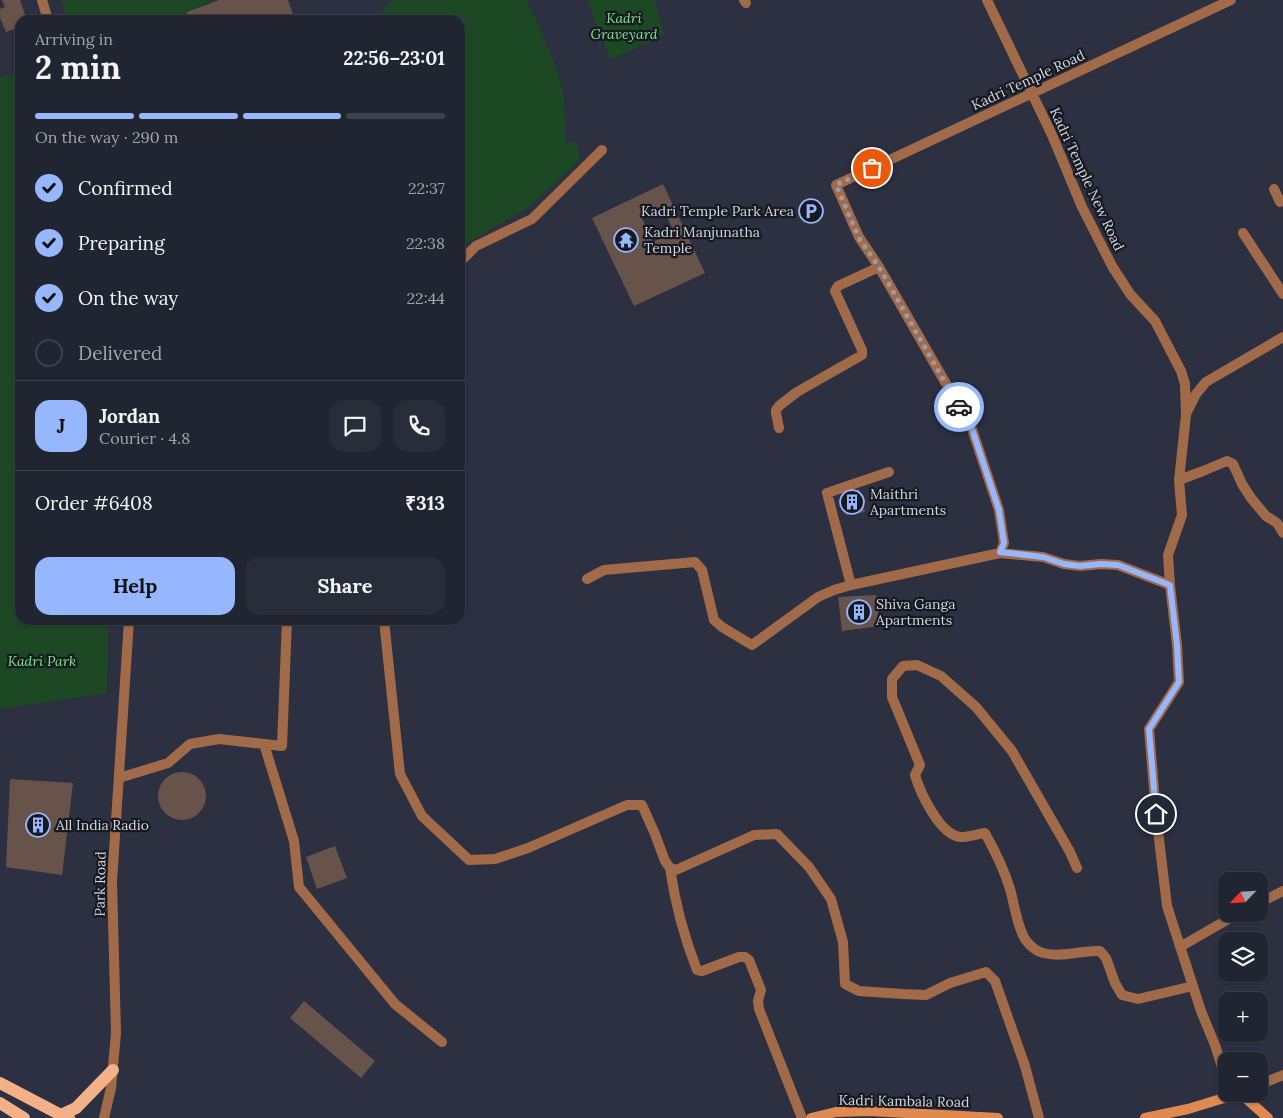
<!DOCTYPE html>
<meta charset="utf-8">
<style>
:root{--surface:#212431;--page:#292c39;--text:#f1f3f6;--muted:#a2a4ab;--line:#3e414d;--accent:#96b6fd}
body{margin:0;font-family:Lora,serif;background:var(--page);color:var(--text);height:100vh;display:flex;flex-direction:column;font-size:19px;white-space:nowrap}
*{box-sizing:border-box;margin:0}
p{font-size:16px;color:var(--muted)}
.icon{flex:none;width:28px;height:28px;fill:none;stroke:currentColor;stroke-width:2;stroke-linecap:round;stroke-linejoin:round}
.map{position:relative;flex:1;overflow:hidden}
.drawer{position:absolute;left:15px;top:15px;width:450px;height:610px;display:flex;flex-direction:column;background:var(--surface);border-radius:15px;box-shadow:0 1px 4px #0004,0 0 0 1px var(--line)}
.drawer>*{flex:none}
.needle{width:32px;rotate:245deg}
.buttons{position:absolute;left:1218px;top:872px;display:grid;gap:10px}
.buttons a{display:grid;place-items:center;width:50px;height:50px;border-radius:10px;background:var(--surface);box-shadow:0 1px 4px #0004,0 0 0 1px var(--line);font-size:25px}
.pin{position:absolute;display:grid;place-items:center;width:42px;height:42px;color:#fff;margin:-21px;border:2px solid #fff;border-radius:50%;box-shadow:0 1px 5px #0007}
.courier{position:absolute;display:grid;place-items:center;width:50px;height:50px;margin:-25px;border:4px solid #96b6fd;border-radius:50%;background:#fff;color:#222;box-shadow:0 1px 6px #0007}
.headline em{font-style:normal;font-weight:700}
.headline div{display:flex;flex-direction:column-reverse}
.headline{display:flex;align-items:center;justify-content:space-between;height:85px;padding:0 20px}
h1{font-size:32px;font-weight:700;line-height:38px}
.bar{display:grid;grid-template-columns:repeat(4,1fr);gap:8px 5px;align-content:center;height:60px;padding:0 20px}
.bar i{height:6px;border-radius:4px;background:var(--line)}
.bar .current{background:var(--accent)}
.bar p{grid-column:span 4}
.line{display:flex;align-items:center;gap:12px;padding:0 20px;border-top:1px solid var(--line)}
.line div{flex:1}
.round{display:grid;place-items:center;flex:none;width:52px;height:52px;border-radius:15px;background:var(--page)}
ol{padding:0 20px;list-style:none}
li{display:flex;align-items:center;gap:15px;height:55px}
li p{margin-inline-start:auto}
li .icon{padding:5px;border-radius:50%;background:var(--accent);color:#111;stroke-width:4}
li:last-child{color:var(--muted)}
li i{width:28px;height:28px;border:2px solid var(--line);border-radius:50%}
.cta{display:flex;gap:10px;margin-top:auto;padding:10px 20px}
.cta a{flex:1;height:58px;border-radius:15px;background:var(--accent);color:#111;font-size:20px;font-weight:700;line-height:58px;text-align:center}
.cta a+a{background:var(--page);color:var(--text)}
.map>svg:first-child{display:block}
</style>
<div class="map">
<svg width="1283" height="1118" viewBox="0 0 1283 1118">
<rect width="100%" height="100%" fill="#2c3041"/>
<path fill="#1c4824" d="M61 0H212L173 20H67Z
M393 0H527C540 28 553 55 561 84 566 103 565 123 565 143H577L580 160 526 209 460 247V20H374Z
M587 0H655L664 35 610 60Z
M20 72V620H108L107 693 0 709V78Z"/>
<path fill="#68534a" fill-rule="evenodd" d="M2 0H20L27 20H20V27L6 32 0 18V9L5 7Z
M219 0H288L295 20H187V12Z
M663 184 705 273 634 306 592 218ZM662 206 674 232 653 242 641 216Z
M859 489 865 512 846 515 840 496Z
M876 595 880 626 842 631 838 597Z
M158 796a24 24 0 1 1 48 0a24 24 0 1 1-48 0Z
M10 779 73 783 62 875 6 867Z
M335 846 347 878 317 889 306 857Z
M304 1001 375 1061 361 1078 290 1018Z"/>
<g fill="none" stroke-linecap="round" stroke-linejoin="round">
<path stroke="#a16b4a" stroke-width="10" d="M42 0 48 20
M744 0 746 3
M987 0 1052 135 1082 207 1112 266 1130 294 1155 321 1181 371 1185 384 1186 415 1179 480 1182 515 1168 555 1170 585 1177 645 1179 682 1149 729 1156 814 1167 906 1201 1011 1215 1045 1222 1067 1226 1072
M1274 189 1280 202 1283 200
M1243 233 1283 294
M460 262 476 246 532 219 602 150
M1187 412 1196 394 1206 382 1283 337
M779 428 776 413V410L779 406 797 392 862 355V350L835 291 838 286 879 267
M1179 480 1203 471 1227 461 1233 464 1242 484 1251 498 1266 516 1277 523 1283 533
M1000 553 1043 557 1064 564 1080 566 1101 564 1118 565 1170 585
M587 579 604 570 695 562 702 570 714 620 722 627 752 645 818 597 834 590 851 585 1000 553 1004 543 999 510 972 429 879 267 859 237 836 185 1231 0
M851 585 827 493 889 472
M384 620 400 774 422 816 469 860 495 859 528 848 627 805H642L655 834 665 861 670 868 676 870 754 835 777 834 809 867 831 899 843 942 845 984 859 991 903 994 926 995 950 983 986 972 995 981 1025 1066 1039 1118
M264 744 294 841 299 887 395 1004 442 1042
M119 778 168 763 190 744 219 739 282 746 287 620
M670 868C675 903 684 937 697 970L702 971 739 957H745L749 960 761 990 758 1001 759 1009 802 1118
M1077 868 1070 852 1012 751 976 707 941 676 917 665 903 666 892 679V697L920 765 915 775C920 792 940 836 961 837 969 837 977 834 985 833 995 851 1004 869 1010 889 1014 903 1016 919 1022 933 1025 942 1035 951 1043 953 1062 958 1082 950 1100 951L1106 958 1115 983 1122 995 1138 999 1193 986
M1259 903 1283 891
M1180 947 1237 914
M1259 1085 1283 1075
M104 1118 111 1088 116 1033 112 882 129 620"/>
<path stroke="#e08a52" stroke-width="10" d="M1241 1094 1268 1118
M811 1118 836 1112 869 1111 998 1118
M1145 1118 1188 1109 1237 1094"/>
<path stroke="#f3b188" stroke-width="12" d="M0 1083 61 1115 69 1118
M0 1103 24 1118
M61 1115 76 1108 113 1070"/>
</g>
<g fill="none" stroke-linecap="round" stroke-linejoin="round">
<path stroke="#999daa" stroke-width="5" stroke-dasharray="0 9" d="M872 168 836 185 859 238 879 267 959 407"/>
<path stroke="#96b6fd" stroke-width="6" d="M959 407 972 429 999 510 1004 543 1000 552 1043 557 1064 564 1080 566 1101 564 1118 565 1170 585 1177 645 1179 682 1149 729 1156 814"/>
</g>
<defs>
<g id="parking-ring" transform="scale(1.25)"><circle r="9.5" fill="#171921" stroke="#96b6fd" stroke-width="1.5"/><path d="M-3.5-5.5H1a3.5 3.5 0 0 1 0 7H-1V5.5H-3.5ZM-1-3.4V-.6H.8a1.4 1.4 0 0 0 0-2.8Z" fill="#96b6fd"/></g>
<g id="temple-ring" transform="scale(1.25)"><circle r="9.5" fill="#171921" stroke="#96b6fd" stroke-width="1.5"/><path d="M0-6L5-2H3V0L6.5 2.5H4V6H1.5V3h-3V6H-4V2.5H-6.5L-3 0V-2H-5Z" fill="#96b6fd"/></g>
<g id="building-ring" transform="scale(1.25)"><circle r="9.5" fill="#171921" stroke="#96b6fd" stroke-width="1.5"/><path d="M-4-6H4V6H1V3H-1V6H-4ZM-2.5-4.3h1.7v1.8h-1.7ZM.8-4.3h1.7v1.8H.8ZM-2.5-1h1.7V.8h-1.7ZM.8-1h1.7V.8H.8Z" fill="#96b6fd"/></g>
</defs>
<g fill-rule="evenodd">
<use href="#parking-ring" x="811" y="211"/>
<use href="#temple-ring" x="626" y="240"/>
<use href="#building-ring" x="852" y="502"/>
<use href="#building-ring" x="859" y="612"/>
<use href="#building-ring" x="38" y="825"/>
</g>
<g text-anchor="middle" stroke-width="4.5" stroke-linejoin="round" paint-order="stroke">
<g font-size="14" font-style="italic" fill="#7ce58c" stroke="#171921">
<text x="624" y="23">Kadri<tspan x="624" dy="16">Graveyard</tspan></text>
<text x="42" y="666">Kadri Park</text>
</g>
<g font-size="14" fill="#d4d7e2" stroke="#171921">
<text transform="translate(1028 80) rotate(-25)" y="5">Kadri Temple Road</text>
<text transform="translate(1087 179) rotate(65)" y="5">Kadri Temple New Road</text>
<text transform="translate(100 884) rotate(-89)" y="5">Park Road</text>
<text transform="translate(904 1101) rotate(1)" y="5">Kadri Kambala Road</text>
</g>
<g font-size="14" fill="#d4d7e2" stroke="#171921" text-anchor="start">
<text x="794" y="216" text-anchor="end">Kadri Temple Park Area</text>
<text x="644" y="237">Kadri Manjunatha<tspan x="644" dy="16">Temple</tspan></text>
<text x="870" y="499">Maithri<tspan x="870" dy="16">Apartments</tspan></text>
<text x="876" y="609">Shiva Ganga<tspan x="876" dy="16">Apartments</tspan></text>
<text x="56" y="830">All India Radio</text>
</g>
</g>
</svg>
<div class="buttons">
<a><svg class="needle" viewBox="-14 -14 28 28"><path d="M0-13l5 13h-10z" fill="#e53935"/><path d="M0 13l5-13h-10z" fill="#a2a4ab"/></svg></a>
<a><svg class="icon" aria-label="layers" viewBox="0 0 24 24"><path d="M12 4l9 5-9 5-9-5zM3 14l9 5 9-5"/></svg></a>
<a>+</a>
<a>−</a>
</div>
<div class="pin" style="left:872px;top:168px;background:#ea580c"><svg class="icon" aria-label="bag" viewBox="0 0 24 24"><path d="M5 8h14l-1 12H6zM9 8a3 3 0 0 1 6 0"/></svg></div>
<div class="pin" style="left:1156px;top:814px;background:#1f2937"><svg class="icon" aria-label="home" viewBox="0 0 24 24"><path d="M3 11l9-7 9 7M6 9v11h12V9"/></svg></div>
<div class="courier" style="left:959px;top:407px"><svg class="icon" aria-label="car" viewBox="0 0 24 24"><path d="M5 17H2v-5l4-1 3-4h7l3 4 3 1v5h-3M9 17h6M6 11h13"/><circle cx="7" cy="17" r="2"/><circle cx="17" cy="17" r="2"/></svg></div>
<section class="drawer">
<div class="headline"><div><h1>2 min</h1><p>Arriving in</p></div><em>22:56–23:01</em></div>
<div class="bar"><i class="current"></i><i class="current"></i><i class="current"></i><i></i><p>On the way · 290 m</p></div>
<ol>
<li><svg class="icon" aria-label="check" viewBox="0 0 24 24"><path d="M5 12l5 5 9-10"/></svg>Confirmed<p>22:37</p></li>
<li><svg class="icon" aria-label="check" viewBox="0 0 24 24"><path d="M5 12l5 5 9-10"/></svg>Preparing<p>22:38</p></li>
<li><svg class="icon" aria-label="check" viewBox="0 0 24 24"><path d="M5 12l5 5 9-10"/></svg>On the way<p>22:44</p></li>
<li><i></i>Delivered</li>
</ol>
<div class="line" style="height:90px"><b class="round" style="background:var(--accent);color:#111">J</b><div><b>Jordan</b><p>Courier · 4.8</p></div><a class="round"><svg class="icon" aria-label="chat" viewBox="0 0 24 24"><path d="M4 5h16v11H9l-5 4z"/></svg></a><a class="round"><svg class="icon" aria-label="phone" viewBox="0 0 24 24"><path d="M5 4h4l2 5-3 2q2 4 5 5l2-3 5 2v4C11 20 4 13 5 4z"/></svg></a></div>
<div class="line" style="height:65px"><div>Order #6408</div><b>₹313</b></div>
<div class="cta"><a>Help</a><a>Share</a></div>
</section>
</div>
